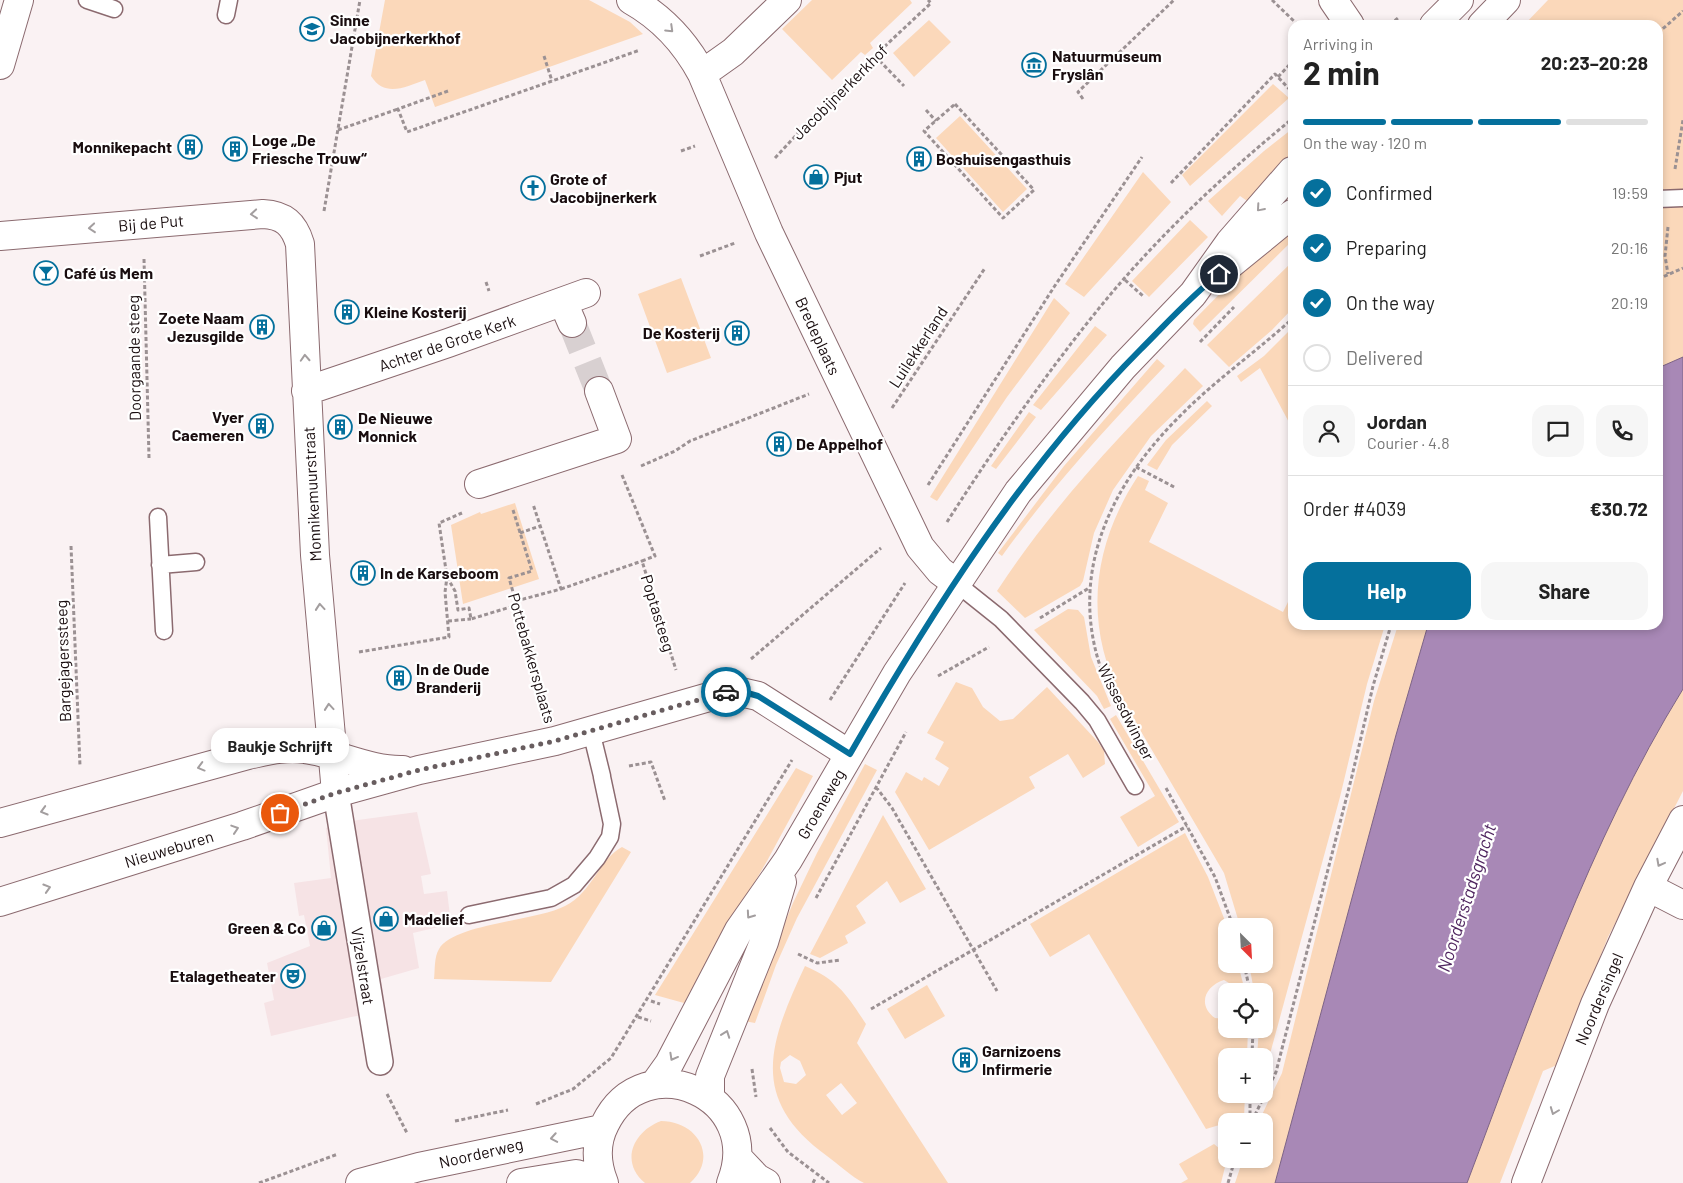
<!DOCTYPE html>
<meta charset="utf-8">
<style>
:root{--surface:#fff;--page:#f6f6f6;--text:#222;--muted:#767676;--line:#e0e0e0;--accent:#05709c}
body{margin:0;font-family:Barlow,sans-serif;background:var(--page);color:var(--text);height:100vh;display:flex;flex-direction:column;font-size:19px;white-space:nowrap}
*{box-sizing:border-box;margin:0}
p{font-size:16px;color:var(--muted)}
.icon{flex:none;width:28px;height:28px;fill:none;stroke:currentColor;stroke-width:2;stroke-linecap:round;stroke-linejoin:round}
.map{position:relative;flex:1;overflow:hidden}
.sheet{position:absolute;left:1288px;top:20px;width:375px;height:610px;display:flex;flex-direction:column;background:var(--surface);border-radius:15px;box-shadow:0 2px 8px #0003}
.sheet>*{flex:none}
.needle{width:32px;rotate:156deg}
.controls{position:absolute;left:1218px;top:918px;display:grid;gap:10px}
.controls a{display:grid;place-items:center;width:55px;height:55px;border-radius:10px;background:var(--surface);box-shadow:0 2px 8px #0003;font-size:25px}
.pin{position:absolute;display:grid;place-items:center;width:42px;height:42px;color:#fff;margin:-21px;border:2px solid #fff;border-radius:50%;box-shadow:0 1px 5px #0007}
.courier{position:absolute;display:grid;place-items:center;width:50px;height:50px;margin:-25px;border:4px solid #05709c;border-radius:50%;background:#fff;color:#222;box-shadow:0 1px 6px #0007}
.bubble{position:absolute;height:35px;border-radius:15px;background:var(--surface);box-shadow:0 2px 8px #0003;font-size:16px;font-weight:700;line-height:35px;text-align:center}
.overview em{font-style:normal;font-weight:700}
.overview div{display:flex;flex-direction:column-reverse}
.overview{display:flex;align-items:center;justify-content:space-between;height:85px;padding:0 15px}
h1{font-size:32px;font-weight:700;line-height:38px}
.bar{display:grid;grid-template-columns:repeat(4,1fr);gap:8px 5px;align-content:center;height:60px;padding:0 15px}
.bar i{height:6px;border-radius:4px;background:var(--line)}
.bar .current{background:var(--accent)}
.bar p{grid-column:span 4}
.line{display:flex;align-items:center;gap:12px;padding:0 15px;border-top:1px solid var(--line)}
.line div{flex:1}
.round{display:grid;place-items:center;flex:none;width:52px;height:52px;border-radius:15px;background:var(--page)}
ol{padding:0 15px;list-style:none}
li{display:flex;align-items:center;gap:15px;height:55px}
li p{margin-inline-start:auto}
li .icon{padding:5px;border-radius:50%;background:var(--accent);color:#fff;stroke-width:4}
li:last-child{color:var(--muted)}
li i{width:28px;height:28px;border:2px solid var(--line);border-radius:50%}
.cta{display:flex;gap:10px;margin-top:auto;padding:10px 15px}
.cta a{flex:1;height:58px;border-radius:15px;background:var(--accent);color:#fff;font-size:20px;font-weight:700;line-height:58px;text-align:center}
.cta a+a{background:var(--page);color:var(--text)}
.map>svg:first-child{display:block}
</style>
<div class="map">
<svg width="1683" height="1183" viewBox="0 0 1683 1183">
<rect width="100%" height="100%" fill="#faf2f3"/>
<path fill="#f6e3e5" d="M417 812 431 874 421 876 424 894 447 891 451 924 413 933 419 968 381 979 386 1011 351 1017 271 1036 264 1003 274 1000 267 963 310 946 304 915 299 916 294 883 331 878 326 828 358 820Z"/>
<path fill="#fbd8ba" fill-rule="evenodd" d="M385 0H589L630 22 643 34 435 107 425 80C405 87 385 98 371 76Z
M812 0H910L912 3 870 43 873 48 865 55 861 52 832 80 782 29Z
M1548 0H1683V357L1658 368V25H1524Z
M929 20 951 42 914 77 893 53Z
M1273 84 1289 98 1190 186 1182 175Z
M960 116 1027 189 1003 212 936 138Z
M1292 129V158L1253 205 1240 196 1222 216 1208 201 1264 151Z
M1143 172 1171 202 1084 297 1065 284Z
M1190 220 1208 237 1149 297 1132 281Z
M1292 226V241L1200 332 1193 324 1194 320 1248 265Z
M1292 262V309L1272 330 1229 367 1207 345Z
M681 278 711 358 667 373 638 294Z
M1054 298 1070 313 1007 397 937 501 930 497Z
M1095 326 1107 335 1041 410 1033 405Z
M1292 328V428L1260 368 1241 382 1237 376 1264 356Z
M1157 359 1165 366C1107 427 1051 488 1002 556L998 553 1064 466Z
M1185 368 1203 386 1151 436 1113 490 1094 533 1083 581 1080 586 1025 618 997 591C1051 508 1117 439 1185 368Z
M1207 401 1212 406 1172 445 1157 470 1147 465 1166 440Z
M1029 412 1036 417 996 469 991 466Z
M1138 476 1149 481 1145 490 1168 503 1149 542 1283 612 1292 594V625H1385L1367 684 1340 797 1267 1065 1264 1066V1056H1257L1259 1029H1264V991H1254L1249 964H1264V926H1240L1224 873 1122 699C1083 624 1092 546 1138 476Z
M515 503 539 579 463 604 451 525 480 512 481 514Z
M1068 609 1078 610 1084 617 1091 657 1111 706 1104 709 1097 696 1034 630Z
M1398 625H1428L1396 735 1275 1183H1235L1243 1159H1264V1121H1259L1282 1073 1374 701Z
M956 682 972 688 983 707 1000 721 1013 719 1047 687 1098 742 1104 751 1105 764 1083 778 1068 754 1029 777 1035 788 929 850 895 792 906 772 922 781 924 777 939 786 949 768 935 759 944 742 927 733Z
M1683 689V791L1608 937 1557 1065 1543 1071 1500 1183H1467C1530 1015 1587 842 1683 689Z
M1116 715 1179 822 1138 847 1120 817 1155 796 1110 719Z
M865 764 877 770 797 918 776 965 755 1023 744 1021 793 903 817 853Z
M796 768 813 776 767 861 684 1003 655 995Z
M883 815 926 889 900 903 887 881 856 906 866 923 845 936 848 943 820 958 810 954Z
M1185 833 1208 877 1227 926 1226 964H1238L1245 991H1236L1229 983 1224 980C1205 986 1197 1005 1215 1018L1226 1019V1029H1248L1247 1056H1226V1094H1245L1244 1118 1242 1121H1226V1123L1206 1129 1089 934 1050 957 1030 924Z
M622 847 631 852 551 982 434 979C435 970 434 957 439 949 453 924 536 921 565 906 593 892 599 859 622 847Z
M805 966C838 980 847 995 866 1024L857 1043 948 1183C933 1183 874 1183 864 1183 852 1177 838 1164 827 1156 748 1099 769 1043 805 966ZM790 1055 800 1061 806 1075 796 1084 784 1082 780 1068 781 1062ZM841 1083 857 1103 842 1115 826 1095Z
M927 985 945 1016 905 1039 887 1009Z
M661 1121C697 1121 719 1157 690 1183H645C619 1161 634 1131 661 1121Z
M1214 1144 1220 1149H1226L1227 1159 1221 1183H1181L1188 1179 1179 1164Z"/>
<path fill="#a888b6" stroke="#7d6384" d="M1683 357V689C1588 843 1531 1015 1467 1183H1275L1396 735 1428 625H1658V368Z"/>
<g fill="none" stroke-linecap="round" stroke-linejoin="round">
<path stroke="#d8d0d1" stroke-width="28" stroke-dasharray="28 14" stroke-linecap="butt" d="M572 323 599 391"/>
<g stroke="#8b6a6f" stroke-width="19">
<path id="service" d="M87 0 114 9
M226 15 229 0
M1658 199 1683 198
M158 517 164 631
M160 565 196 562
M956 583 1001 619 1082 702 1097 720 1135 786
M591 731 602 776
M469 915 551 898 574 885 597 858 610 837 612 824 602 777"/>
</g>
<g stroke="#8b6a6f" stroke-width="28">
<path id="pedestrian" d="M336 793 380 1062"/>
</g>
<g stroke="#8b6a6f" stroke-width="30">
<path id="minor" d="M631 0C663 18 685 42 702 74L769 233 920 547 940 571 956 583
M1333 0 1350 25
M0 65 19 0
M702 74 733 52 787 0
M0 236 263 214C284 215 294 224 300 244L315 555 336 793
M563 302 572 323
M306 391 448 343 586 293
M479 484 617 439 599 391
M0 823 248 755C267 751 285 746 305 749 338 753 369 771 403 770
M1648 887 1683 905
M0 902 242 826 336 793 419 770 555 741 723 693 736 691 758 696 849 754
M1526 1183 1595 1004 1648 887 1683 820"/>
</g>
<g stroke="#8b6a6f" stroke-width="30">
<path id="secondary" d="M1434 25 1459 0
M1482 25 1506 0
M1216 276 1292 214
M654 1085 669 1064 739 930 788 860 897 673 1018 492 1123 367 1193 294 1230 242 1292 171
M710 1097V1076L764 942 782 882
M738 1158 757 1178 766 1183
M360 1183 419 1167 602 1129
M521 1183 576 1174 603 1182
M604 1183C596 1163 595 1143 605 1124 644 1043 766 1096 731 1183"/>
</g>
<path stroke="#9b9193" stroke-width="3" stroke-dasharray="4 2.5" stroke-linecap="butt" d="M1272 0 1298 25
M1390 25 1399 17
M1658 33 1683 11
M544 56 552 81
M875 56 904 86
M1278 77 1292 62
M448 91 398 109 407 132 640 50
M1083 99 1078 92 1174 0
M955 104 1034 190 1003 218 924 131Z
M926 110 936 121
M338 130 398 109
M681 151 695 146
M775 158 836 92 931 3 928 0
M1675 169 1683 120
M1171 183 1275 74 1292 92
M324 211 360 0
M1668 227 1665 256 1668 274
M700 256 735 243
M144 259 149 458
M1658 279 1683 268
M1125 280 1143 296
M486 282 489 291
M1200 342 1234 307
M892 408 985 268
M641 466 675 451 690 441 809 394
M1136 467 1176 488
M622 475 655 556 642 561 676 670
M928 485 1054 287 1142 157
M513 510 532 571 509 578 546 707
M947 522C993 450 1042 379 1096 312 1153 241 1221 177 1292 119
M520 533 540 526
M71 546 80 766
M447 577 455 591 458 610 469 608 471 619 517 605
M561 589 642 561
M516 601 561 589 533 504
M1040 618 1089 588
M448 621 471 619
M359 652 449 637 445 592 447 577 439 523 462 513
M751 659 881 548
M938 676 989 647
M1106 682C1064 580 1108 486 1183 413 1217 379 1257 351 1292 319
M830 700 905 583
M629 766 651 762 665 801
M876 787 892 808 997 991
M1166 788 1215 877 1233 926
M816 898 906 732
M798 954 817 963 841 960
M1244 964 1250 991
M651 1001 660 1004
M871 1009 1187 826
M638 1017 651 1021
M1252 1056 1253 1029
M752 1069 756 1097
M387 1094 407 1133
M536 1104 573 1089 611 1058 792 760
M455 1121 508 1110
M1250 1121V1094
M1252 1121 1276 1072 1352 776 1373 686 1391 625
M770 1128 788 1152 829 1183
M259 1183 338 1154
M813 1183 815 1179
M1228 1183 1235 1159"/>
<use href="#service" stroke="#fff" stroke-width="16"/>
<use href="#pedestrian" stroke="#fff" stroke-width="25"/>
<use href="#minor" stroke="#fff" stroke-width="28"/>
<use href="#secondary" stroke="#fff" stroke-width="28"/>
</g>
<defs><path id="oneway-chevron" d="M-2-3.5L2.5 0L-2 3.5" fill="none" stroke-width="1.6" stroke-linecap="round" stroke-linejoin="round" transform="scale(1.25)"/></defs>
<g stroke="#a39e9f">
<use href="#oneway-chevron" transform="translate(670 29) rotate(44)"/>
<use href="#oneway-chevron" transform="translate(1260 208) rotate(131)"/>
<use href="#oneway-chevron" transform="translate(254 214) rotate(175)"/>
<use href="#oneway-chevron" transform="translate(92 228) rotate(175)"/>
<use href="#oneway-chevron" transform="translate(305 358) rotate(-93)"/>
<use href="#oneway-chevron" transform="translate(320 607) rotate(-95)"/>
<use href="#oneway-chevron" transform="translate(329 707) rotate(-95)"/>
<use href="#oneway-chevron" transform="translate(201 767) rotate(165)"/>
<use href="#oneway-chevron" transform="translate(44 811) rotate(164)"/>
<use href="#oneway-chevron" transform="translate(235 829) rotate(-18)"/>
<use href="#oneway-chevron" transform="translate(1660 863) rotate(118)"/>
<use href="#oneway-chevron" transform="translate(47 888) rotate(-17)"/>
<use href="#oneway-chevron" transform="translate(750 915) rotate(125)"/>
<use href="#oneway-chevron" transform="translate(726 1034) rotate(-70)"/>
<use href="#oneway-chevron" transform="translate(673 1057) rotate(119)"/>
<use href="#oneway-chevron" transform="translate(1554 1111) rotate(111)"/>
<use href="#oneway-chevron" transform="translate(554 1138) rotate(170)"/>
</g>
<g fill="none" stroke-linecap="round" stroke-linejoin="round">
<path stroke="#685d5f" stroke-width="5" stroke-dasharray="0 9" d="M280 813 336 793 419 770 555 741 726 692"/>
<path stroke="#05709c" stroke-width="6" d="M726 692H744L758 696 850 754C932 611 1023 468 1140 350 1166 324 1190 297 1219 274"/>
</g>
<defs>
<g id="school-ring" transform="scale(1.25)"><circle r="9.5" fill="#fff" stroke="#05709c" stroke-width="1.5"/><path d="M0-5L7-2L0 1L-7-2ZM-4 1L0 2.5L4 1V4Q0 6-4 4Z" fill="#05709c"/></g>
<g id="museum-ring" transform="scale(1.25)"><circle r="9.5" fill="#fff" stroke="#05709c" stroke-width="1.5"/><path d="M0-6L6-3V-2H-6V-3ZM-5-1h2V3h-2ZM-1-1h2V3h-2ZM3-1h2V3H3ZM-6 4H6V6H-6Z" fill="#05709c"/></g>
<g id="building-ring" transform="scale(1.25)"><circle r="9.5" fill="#fff" stroke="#05709c" stroke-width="1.5"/><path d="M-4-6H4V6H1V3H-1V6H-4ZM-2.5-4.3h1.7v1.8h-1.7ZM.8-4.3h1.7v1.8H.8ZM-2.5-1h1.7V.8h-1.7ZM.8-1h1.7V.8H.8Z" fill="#05709c"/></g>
<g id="shop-ring" transform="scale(1.25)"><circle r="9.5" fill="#fff" stroke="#05709c" stroke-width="1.5"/><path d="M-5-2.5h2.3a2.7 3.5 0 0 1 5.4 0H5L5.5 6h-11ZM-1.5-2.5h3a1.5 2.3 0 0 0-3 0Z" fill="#05709c"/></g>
<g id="church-ring" transform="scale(1.25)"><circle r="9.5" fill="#fff" stroke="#05709c" stroke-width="1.5"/><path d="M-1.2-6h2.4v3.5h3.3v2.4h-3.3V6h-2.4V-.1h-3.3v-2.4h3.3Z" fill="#05709c"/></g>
<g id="bar-ring" transform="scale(1.25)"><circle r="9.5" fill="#fff" stroke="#05709c" stroke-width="1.5"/><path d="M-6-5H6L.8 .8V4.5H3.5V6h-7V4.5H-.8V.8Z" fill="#05709c"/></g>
<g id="theatre-ring" transform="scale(1.25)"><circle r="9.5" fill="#fff" stroke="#05709c" stroke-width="1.5"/><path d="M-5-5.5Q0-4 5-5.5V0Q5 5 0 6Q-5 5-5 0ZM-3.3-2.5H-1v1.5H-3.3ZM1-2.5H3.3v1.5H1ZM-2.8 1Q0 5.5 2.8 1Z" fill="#05709c"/></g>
</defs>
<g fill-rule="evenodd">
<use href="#school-ring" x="312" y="29"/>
<use href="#museum-ring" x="1034" y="65"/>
<use href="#building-ring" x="190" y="147"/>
<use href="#building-ring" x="235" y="149"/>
<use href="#building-ring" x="919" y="159"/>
<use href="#shop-ring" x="816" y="177"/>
<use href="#church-ring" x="533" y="188"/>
<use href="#bar-ring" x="46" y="273"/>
<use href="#building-ring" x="347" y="312"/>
<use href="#building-ring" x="262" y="327"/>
<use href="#building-ring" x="737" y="333"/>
<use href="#building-ring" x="261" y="426"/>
<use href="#building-ring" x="340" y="427"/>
<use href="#building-ring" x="779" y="444"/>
<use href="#building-ring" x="363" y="573"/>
<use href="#building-ring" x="399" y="678"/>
<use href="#shop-ring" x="386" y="919"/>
<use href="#shop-ring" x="324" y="928"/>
<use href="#theatre-ring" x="293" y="976"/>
<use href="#building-ring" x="965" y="1060"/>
</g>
<g text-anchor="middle" stroke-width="4.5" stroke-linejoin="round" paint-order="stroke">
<g font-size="16" font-weight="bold" fill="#190d0f" stroke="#fff" text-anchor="start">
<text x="330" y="26">Sinne<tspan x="330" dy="18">Jacobijnerkerkhof</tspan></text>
<text x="1052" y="62">Natuurmuseum<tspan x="1052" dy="18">Fryslân</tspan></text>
<text x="252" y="146">Loge „De<tspan x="252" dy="18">Friesche Trouw“</tspan></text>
<text x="172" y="153" text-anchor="end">Monnikepacht</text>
<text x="936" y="165">Boshuisengasthuis</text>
<text x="834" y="183">Pjut</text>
<text x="550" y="185">Grote of<tspan x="550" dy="18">Jacobijnerkerk</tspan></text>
<text x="64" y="279">Café ús Mem</text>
<text x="364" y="318">Kleine Kosterij</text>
<text x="244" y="324" text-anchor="end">Zoete Naam<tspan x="244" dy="18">Jezusgilde</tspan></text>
<text x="720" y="339" text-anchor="end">De Kosterij</text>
<text x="244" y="423" text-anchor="end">Vyer<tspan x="244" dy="18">Caemeren</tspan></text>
<text x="358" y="424">De Nieuwe<tspan x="358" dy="18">Monnick</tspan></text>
<text x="796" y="450">De Appelhof</text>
<text x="380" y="579">In de Karseboom</text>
<text x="416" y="675">In de Oude<tspan x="416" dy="18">Branderij</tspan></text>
<text x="404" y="925">Madelief</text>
<text x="306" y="934" text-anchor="end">Green &amp; Co</text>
<text x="276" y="982" text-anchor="end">Etalagetheater</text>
<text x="982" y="1057">Garnizoens<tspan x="982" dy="18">Infirmerie</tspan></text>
</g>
<g font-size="16" fill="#190d0f" stroke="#fff">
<text transform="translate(840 92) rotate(-45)" y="6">Jacobijnerkerkhof</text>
<text transform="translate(151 223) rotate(-5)" y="6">Bij de Put</text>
<text transform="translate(818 336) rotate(65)" y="6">Bredeplaats</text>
<text transform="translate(447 343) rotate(-19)" y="6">Achter de Grote Kerk</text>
<text transform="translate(918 347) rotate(-57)" y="6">Luilekkerland</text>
<text transform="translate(134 358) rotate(-91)" y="6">Doorgaande steeg</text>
<text transform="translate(312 494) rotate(-93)" y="6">Monnikemuurstraat</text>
<text transform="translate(658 613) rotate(73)" y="6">Poptasteeg</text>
<text transform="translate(532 658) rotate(74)" y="6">Pottebakkersplaats</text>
<text transform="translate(63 661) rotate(-92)" y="6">Bargejagerssteeg</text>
<text transform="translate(1126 712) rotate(63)" y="6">Wissesdwinger</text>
<text transform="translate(821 804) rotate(-60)" y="6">Groeneweg</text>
<text transform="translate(169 849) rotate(-17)" y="6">Nieuweburen</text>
<text transform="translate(363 966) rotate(81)" y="6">Vijzelstraat</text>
<text transform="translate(1599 999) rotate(-67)" y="6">Noordersingel</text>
<text transform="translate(481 1153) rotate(-13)" y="6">Noorderweg</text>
</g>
<g font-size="18" font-style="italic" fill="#4f255f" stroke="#fff">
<text transform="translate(1467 898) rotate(-72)" y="6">Noorderstadsgracht</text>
</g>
</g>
</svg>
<div class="controls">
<a><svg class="needle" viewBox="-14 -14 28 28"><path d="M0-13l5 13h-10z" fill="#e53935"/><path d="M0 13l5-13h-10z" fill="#767676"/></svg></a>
<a><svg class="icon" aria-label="locate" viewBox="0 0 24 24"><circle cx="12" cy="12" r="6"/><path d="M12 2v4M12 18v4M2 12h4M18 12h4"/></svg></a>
<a>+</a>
<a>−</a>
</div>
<div class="pin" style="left:280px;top:813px;background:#ea580c"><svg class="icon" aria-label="bag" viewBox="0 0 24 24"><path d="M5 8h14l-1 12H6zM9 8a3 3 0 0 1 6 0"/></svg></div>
<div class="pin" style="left:1219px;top:274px;background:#1f2937"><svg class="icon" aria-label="home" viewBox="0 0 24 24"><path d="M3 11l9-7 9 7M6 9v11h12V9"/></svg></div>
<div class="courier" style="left:726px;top:692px"><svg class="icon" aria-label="car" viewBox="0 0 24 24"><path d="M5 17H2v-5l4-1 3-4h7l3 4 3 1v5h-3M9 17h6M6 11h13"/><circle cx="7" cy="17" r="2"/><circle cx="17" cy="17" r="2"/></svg></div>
<div class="bubble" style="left:211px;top:728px;width:138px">Baukje Schrijft</div>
<section class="sheet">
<div class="overview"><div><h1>2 min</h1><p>Arriving in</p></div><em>20:23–20:28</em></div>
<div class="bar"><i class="current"></i><i class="current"></i><i class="current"></i><i></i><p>On the way · 120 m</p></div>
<ol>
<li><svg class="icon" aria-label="check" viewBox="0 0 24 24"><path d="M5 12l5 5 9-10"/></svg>Confirmed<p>19:59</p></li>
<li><svg class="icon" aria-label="check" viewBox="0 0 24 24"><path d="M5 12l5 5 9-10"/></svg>Preparing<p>20:16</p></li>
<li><svg class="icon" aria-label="check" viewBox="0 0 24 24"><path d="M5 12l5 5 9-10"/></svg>On the way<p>20:19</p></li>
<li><i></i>Delivered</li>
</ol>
<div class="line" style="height:90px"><a class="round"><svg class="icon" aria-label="person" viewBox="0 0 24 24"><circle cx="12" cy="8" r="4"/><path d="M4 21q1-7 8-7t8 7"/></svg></a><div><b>Jordan</b><p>Courier · 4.8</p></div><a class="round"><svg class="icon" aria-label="chat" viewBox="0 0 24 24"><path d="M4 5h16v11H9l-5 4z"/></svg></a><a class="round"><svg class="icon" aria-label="phone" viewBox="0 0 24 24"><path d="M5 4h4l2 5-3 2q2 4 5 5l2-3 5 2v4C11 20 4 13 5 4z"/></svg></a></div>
<div class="line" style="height:65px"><div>Order #4039</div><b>€30.72</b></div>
<div class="cta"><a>Help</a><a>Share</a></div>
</section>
</div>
